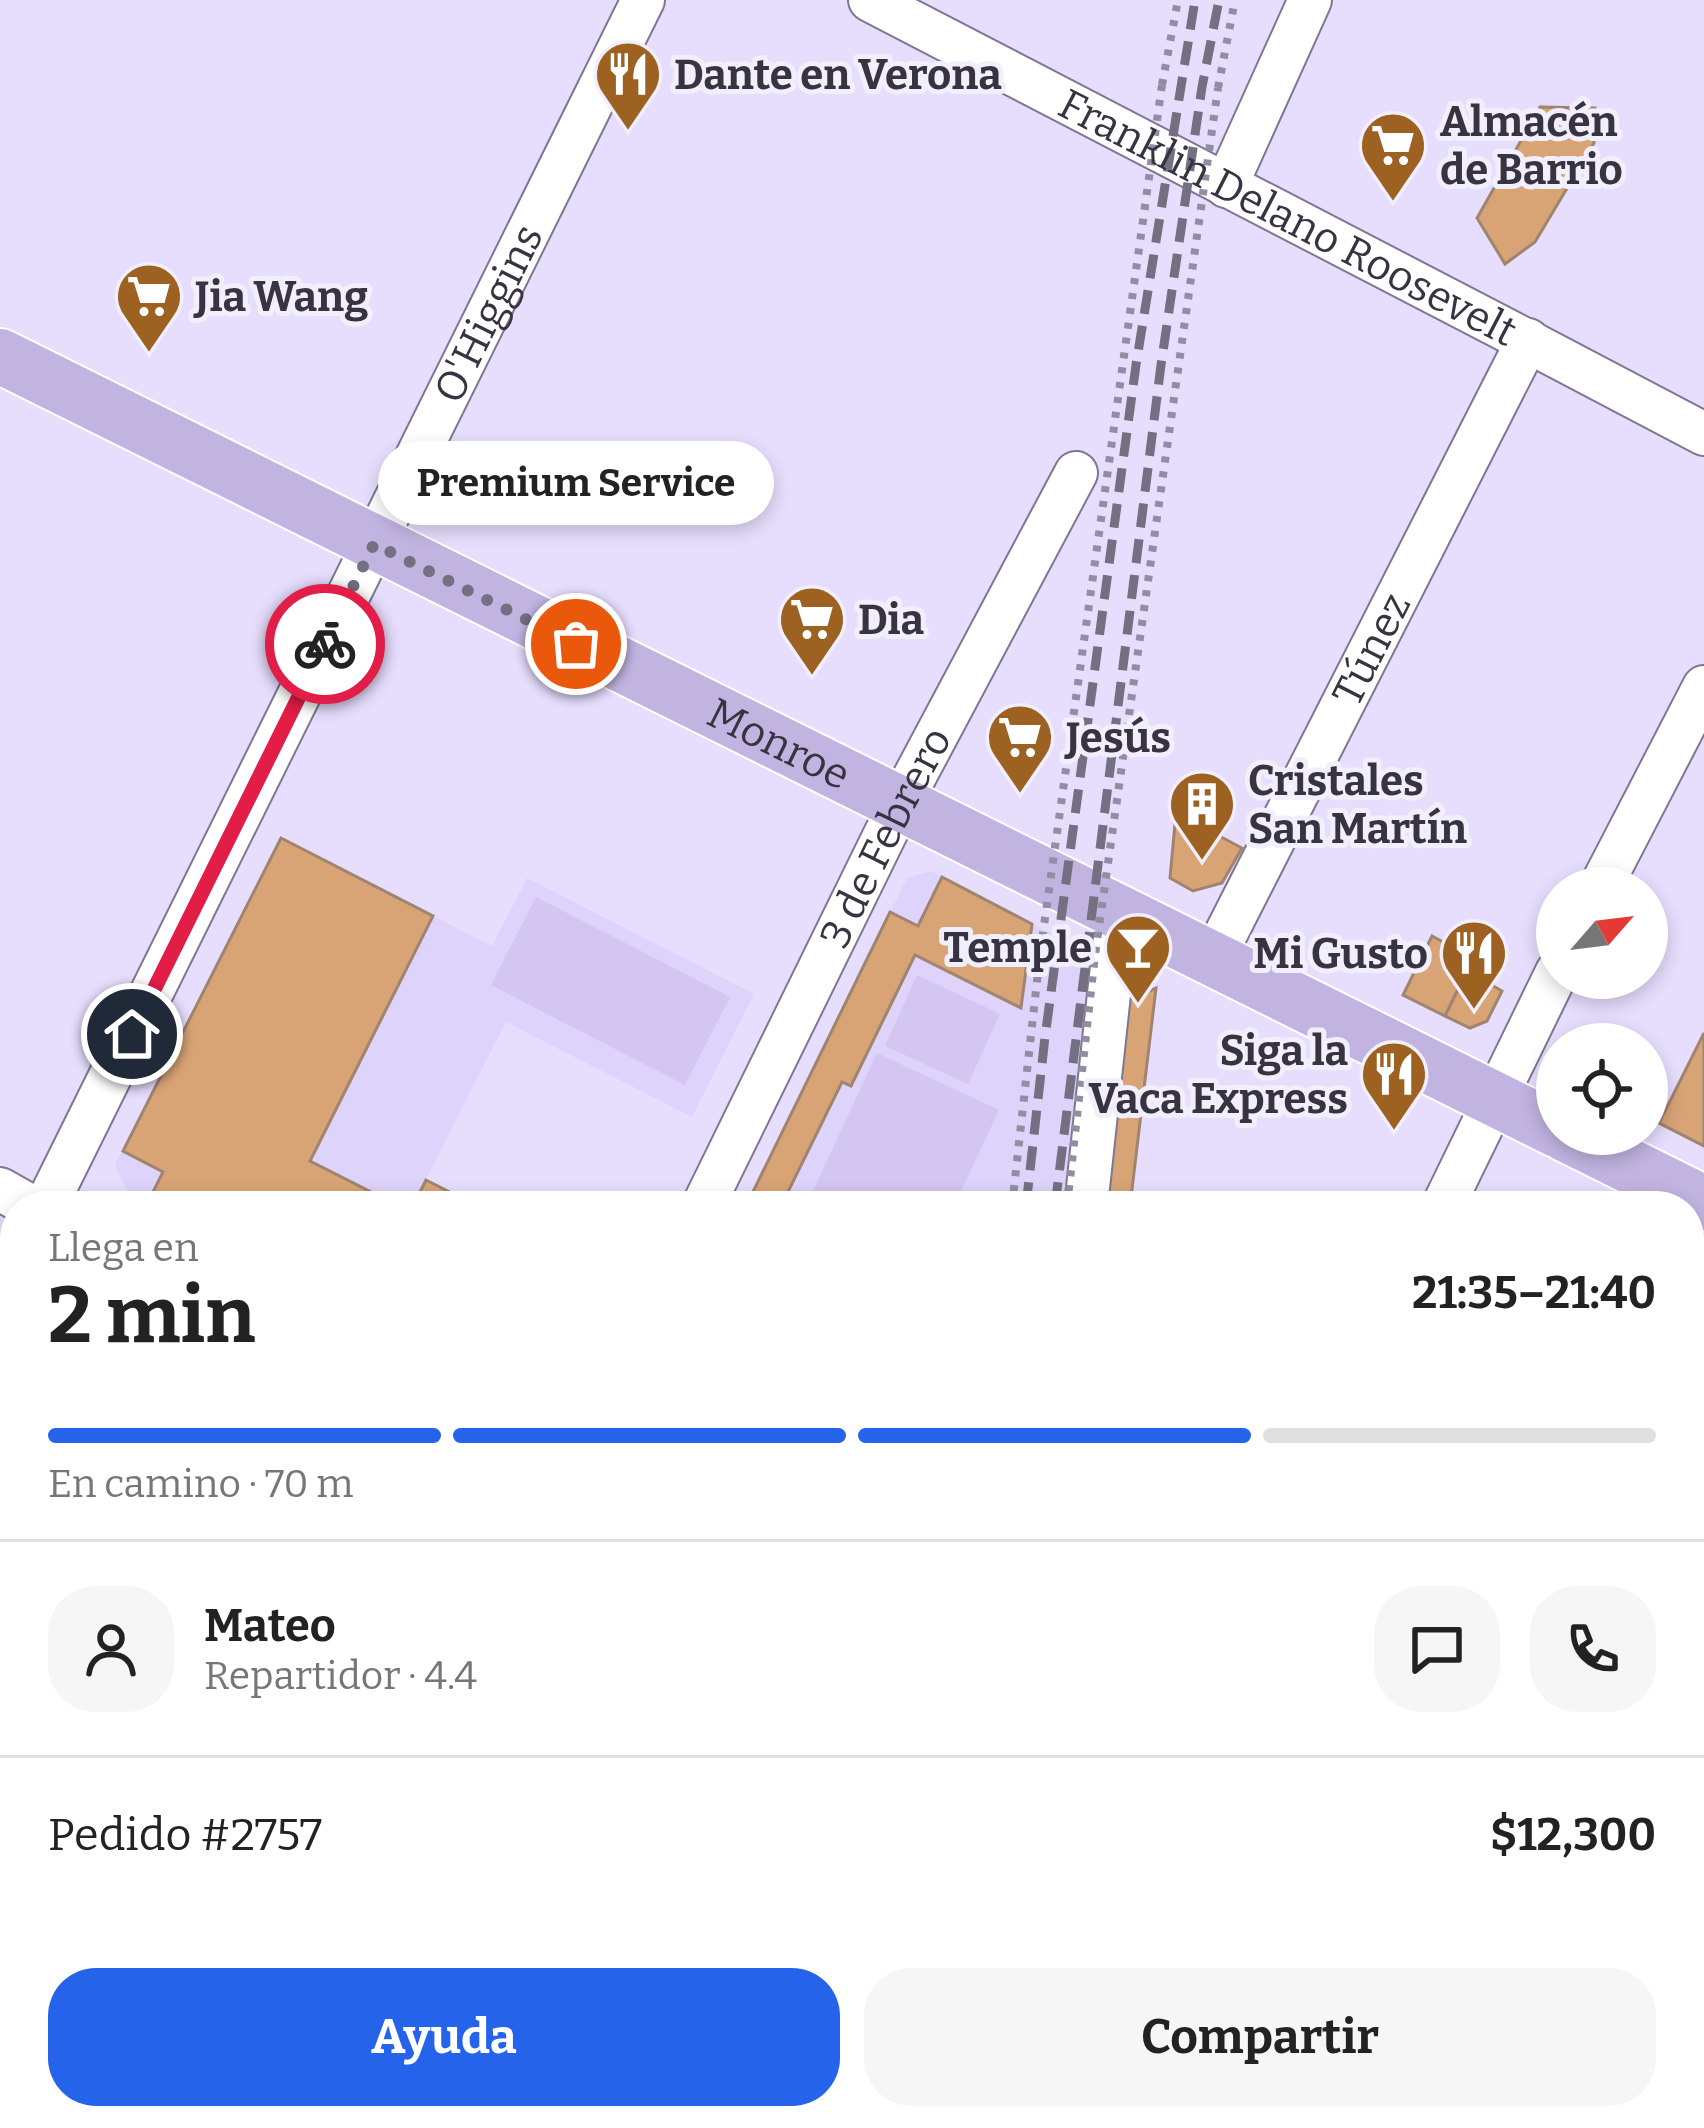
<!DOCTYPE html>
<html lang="es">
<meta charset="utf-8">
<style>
:root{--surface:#fff;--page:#f6f6f6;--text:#222;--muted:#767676;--line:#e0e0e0;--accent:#2563eb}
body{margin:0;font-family:Bitter,serif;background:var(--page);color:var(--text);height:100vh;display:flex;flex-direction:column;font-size:45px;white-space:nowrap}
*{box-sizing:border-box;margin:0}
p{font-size:39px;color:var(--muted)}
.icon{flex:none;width:66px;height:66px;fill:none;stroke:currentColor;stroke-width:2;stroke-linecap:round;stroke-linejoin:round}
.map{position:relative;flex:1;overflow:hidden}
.drawer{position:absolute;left:0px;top:1191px;width:1704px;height:939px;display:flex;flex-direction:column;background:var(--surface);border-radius:48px 48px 0 0;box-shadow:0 6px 18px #0003}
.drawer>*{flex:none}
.needle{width:78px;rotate:62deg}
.controls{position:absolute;left:1536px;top:867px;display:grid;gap:24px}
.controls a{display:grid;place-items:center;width:132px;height:132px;border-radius:50%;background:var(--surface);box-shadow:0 6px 18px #0003;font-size:60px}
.pin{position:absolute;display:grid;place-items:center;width:102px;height:102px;color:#fff;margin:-51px;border:6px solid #fff;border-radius:50%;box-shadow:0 3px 12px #0007}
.courier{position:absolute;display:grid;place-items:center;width:120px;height:120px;margin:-60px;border:9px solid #e11d48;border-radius:50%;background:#fff;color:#222;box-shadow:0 3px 15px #0007}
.bubble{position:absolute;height:84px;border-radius:42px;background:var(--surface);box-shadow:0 6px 18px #0003;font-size:39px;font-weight:700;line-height:84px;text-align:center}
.summary em{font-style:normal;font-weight:700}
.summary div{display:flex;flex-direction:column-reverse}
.summary{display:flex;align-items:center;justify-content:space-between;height:204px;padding:0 48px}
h1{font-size:78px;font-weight:700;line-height:90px}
.bar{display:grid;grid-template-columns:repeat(4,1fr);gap:18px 12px;align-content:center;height:144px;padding:0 48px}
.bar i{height:15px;border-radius:9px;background:var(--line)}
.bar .on{background:var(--accent)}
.bar p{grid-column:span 4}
.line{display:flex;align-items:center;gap:30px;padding:0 48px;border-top:3px solid var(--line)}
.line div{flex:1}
.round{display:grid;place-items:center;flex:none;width:126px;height:126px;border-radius:48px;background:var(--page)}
.action{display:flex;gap:24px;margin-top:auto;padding:24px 48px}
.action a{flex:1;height:138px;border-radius:48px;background:var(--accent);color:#fff;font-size:48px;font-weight:700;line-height:138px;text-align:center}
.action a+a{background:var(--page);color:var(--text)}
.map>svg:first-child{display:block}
</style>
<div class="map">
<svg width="1704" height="2128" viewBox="0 0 1704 2128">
<rect width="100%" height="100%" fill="#e7defe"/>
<path fill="#ded3fa" d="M281 838 492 946 527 878 754 994 692 1117 506 1022 426 1179 477 1206H157L126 1190 115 1165Z
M931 871 1156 988 1130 1206H746L907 878Z
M1689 2077 1704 2084V2099L1689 2128H1480L1487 2115H1689Z
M904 2115H1019L1018 2128H903Z"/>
<path fill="#d3c6f3" d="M536 897 730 997 685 1085 491 985Z
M917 975 1000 1014 968 1084 885 1046Z
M877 1053 999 1110 954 1206H806Z"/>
<path fill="#d8a475" stroke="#9f856f" stroke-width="3" d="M1540 107 1595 108 1594 143 1535 242 1505 264 1477 218Z
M1176 813 1242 848 1222 883 1193 891 1170 878Z
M281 838 433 916 310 1161 399 1206H181L153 1192 163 1172 123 1151Z
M942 877 1032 924 1021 1008 915 955 851 1086 842 1082 781 1206H746L890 912 918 926Z
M1432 936 1473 958 1445 1016 1403 995Z
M1467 971 1502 991 1487 1021 1470 1028 1445 1016Z
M1156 988 1130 1206H1090L1127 1000Z
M1704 1033V1146L1659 1123Z
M426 1180 473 1204 472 1206H413Z
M1689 1749 1704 1756V1877L1689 1870Z
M989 2115H1019L1018 2128H987Z"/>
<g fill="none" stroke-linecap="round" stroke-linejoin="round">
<g stroke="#7e7693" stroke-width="46">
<g id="minor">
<path id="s1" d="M870 0C1147 145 1427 287 1704 434"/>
<path d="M1226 186 1310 0"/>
<path d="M1600 888 1704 687"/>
<path id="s2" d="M1213 959 1528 340"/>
<path d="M0 1189 30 1206"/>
<path id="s3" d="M46 1206 643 0"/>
<path id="s4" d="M703 1206 900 804 1076 473"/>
<path d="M1086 1206 1118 911"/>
<path d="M1443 1206 1557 972"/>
<path d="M0 1299 15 1269"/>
<path d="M1689 1588 1704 1596"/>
<path d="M0 2018 15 2025"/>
<path d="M1689 2023 1704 2030"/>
<path d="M196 2115 222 2128"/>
<path d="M695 2128 701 2115"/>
<path d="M982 2128 983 2115"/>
</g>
</g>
<g stroke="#fff" stroke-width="58">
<g id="major">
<path id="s5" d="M0 356 1557 1130"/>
<path d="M1565 1134 1704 1203"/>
</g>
</g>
<path stroke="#938da3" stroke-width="8" stroke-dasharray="6 9" stroke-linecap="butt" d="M1162 85 1178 0
M1218 88 1235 0
M908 2128 909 2115"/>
<use href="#minor" stroke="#fff" stroke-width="42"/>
<use href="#major" stroke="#c2b4e1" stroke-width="54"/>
<path stroke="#756f82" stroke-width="9" stroke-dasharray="24 12" stroke-linecap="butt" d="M1026 1206 1045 1037 1136 365 1195 0
M1055 1206 1161 365 1202 87 1219 0
M922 2128 923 2115
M946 2128 947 2115"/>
<path stroke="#938da3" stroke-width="8" stroke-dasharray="6 9" stroke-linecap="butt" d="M1012 1206 1040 954 1162 85
M1067 1206 1095 955 1218 88"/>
</g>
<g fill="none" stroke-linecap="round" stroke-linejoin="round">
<path stroke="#756f82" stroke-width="12" stroke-dasharray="0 21.6" d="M325 644 374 544 576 644"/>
<path stroke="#e11d48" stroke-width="15" d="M132 1034 325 644"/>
</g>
<defs>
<g id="restaurant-pin" transform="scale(3.45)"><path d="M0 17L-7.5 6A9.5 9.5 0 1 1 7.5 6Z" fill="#9d6222" stroke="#f2effc"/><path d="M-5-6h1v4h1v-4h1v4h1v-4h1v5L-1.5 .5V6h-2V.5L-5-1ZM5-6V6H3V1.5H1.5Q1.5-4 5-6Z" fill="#fff"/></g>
<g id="supermarket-pin" transform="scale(3.45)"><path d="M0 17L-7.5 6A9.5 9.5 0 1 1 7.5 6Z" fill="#9d6222" stroke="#f2effc"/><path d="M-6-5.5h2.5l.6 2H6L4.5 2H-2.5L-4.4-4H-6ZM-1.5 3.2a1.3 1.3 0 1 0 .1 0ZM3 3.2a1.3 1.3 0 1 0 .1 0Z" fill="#fff"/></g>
<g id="building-pin" transform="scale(3.45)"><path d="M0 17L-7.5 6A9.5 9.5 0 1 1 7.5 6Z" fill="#9d6222" stroke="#f2effc"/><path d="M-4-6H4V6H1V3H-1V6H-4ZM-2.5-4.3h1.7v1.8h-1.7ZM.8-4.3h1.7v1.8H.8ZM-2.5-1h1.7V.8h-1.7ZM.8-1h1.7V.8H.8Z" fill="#fff"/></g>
<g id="bar-pin" transform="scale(3.45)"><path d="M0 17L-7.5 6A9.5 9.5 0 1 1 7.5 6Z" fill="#9d6222" stroke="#f2effc"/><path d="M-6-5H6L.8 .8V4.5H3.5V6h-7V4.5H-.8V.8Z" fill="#fff"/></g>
</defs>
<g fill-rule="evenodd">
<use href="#restaurant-pin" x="628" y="74"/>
<use href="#supermarket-pin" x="1393" y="145"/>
<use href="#supermarket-pin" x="149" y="296"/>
<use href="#supermarket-pin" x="812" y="619"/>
<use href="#supermarket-pin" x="1020" y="737"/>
<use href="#building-pin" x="1202" y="804"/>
<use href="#bar-pin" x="1138" y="947"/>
<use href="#restaurant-pin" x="1474" y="953"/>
<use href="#restaurant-pin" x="1394" y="1074"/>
</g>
<g text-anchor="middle" stroke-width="10" stroke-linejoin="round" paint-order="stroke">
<g font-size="42" font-weight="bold" fill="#373340" stroke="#f2effc" text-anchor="start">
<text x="674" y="89">Dante en Verona</text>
<text x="1440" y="136">Almacén<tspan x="1440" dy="48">de Barrio</tspan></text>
<text x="195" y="311">Jia Wang</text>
<text x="858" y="634">Dia</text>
<text x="1066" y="752">Jesús</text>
<text x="1248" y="795">Cristales<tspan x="1248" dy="48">San Martín</tspan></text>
<text x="1092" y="962" text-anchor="end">Temple</text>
<text x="1428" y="968" text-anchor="end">Mi Gusto</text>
<text x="1348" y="1065" text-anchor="end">Siga la<tspan x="1348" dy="48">Vaca Express</tspan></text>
</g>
<g font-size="42" fill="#373340" stroke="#f2effc">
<text dy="15" stroke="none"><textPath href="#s1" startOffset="471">Franklin Delano Roosevelt</textPath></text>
<text dy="15" stroke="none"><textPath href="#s3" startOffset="996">O'Higgins</textPath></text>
<text dy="15" stroke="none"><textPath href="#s2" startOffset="348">Túnez</textPath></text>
<text dy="15" stroke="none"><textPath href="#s5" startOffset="870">Monroe</textPath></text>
<text dy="15" stroke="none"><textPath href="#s4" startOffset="411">3 de Febrero</textPath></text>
</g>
</g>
</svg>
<div class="controls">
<a><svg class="needle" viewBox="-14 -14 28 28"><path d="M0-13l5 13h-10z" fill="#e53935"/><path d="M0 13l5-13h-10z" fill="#767676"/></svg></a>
<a><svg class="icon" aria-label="locate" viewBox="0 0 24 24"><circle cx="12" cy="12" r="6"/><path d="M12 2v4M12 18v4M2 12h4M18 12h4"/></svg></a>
</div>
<div class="pin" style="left:576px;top:644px;background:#ea580c"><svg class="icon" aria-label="bag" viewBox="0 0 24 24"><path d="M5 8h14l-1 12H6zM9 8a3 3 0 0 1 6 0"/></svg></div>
<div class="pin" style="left:132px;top:1034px;background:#1f2937"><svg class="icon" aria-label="home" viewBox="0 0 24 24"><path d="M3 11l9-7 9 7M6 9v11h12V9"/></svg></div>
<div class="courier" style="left:325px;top:644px"><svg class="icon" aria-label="bike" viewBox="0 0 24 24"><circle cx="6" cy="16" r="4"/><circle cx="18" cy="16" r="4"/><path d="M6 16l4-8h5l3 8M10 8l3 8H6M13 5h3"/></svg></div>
<div class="bubble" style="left:378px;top:441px;width:396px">Premium Service</div>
<section class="drawer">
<div class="summary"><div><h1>2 min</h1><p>Llega en</p></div><em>21:35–21:40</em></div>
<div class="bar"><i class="on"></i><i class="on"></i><i class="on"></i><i></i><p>En camino · 70 m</p></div>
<div class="line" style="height:216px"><a class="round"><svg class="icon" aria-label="person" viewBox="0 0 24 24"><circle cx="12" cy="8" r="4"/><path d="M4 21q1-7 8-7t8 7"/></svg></a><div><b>Mateo</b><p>Repartidor · 4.4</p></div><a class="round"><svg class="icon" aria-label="chat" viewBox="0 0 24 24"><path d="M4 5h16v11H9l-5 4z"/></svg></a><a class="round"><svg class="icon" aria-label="phone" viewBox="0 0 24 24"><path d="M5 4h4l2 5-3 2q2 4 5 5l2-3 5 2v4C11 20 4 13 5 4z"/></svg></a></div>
<div class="line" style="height:156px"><div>Pedido #2757</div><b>$12,300</b></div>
<div class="action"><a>Ayuda</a><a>Compartir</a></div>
</section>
</div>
